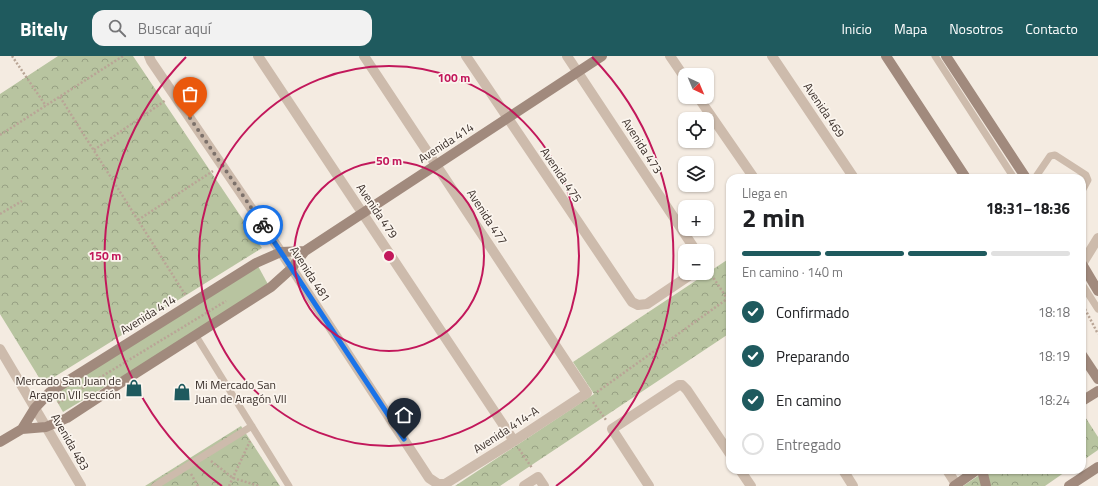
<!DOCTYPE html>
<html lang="es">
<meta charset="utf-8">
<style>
:root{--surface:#fff;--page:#f2f2f2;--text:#202124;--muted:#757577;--line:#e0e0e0;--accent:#1f5a5e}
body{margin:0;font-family:"Titillium Web",sans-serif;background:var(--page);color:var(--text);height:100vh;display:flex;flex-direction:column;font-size:15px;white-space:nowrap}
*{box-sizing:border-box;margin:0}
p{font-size:13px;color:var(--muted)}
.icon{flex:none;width:22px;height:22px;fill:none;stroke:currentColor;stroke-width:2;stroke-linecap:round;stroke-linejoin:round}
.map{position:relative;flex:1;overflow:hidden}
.sheet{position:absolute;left:726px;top:118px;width:360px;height:300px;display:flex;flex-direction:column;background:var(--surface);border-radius:12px;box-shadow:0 1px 3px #0004}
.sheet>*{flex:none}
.needle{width:26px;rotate:136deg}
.fabs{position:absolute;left:678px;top:12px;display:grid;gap:8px}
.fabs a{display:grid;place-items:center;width:36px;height:36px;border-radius:8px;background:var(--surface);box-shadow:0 1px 3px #0004;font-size:20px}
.pin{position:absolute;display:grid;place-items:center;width:34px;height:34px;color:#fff;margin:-41px -17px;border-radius:50% 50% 50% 0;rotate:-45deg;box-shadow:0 0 4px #0007}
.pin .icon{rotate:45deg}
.courier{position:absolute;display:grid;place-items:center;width:40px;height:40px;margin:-20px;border:3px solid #1a73e8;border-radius:50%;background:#fff;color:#222;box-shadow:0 1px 5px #0007}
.head em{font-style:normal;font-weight:700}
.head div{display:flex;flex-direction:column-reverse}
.head{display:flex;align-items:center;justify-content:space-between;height:68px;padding:0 16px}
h1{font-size:26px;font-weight:700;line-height:30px}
.bar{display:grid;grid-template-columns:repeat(4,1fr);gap:6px 4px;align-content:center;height:48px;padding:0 16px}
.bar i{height:5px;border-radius:3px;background:var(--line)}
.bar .active{background:var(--accent)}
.bar p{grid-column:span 4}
ol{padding:0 16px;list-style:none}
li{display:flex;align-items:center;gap:12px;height:44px}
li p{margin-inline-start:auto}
li .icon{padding:4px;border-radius:50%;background:var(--accent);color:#fff;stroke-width:4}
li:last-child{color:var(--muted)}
li i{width:22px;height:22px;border:2px solid var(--line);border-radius:50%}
header{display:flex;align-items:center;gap:24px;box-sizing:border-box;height:56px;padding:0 20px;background:var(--accent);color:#fff}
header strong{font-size:19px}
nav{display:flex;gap:22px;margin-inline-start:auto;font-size:14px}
.search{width:280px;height:36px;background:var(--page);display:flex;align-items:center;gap:10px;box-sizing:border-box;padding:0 14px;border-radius:12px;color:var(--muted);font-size:15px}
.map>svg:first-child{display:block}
</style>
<header>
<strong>Bitely</strong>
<div class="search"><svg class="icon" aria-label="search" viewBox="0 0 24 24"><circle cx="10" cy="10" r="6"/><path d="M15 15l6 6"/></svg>Buscar aquí</div>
<nav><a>Inicio</a><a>Mapa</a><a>Nosotros</a><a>Contacto</a></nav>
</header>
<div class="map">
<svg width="1098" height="430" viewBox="0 0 1098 430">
<defs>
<pattern id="park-crowns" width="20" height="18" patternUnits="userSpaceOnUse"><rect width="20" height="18" fill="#b8c4a0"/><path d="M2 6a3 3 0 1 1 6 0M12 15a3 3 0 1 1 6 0" fill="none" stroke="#97a083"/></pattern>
</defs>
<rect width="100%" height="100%" fill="#f4ebe1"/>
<path fill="#b8c4a0" d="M258 210 270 232 63 356 52 337Z"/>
<path fill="url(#park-crowns)" d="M58 0H133L262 192 43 328 0 258V38Z
M730 202V277L500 430H455L594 338 573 306Z
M1082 356 1098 381V394L1082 405Z
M241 370 280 430H145Z
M987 414H1068L1045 430H963Z"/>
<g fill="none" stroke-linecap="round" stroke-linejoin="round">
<path stroke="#b9a596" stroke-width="2.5" stroke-dasharray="2 2" stroke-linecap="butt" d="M12 0 46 50
M60 41 186 240
M0 79 123 0
M94 94 166 44
M0 158 22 145
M138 164 213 115
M707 212 730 247
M1085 253 1098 278
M597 336 727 243
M593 346 606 364
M58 347 226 245
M519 393 532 412
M211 405 233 422 259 430
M191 418 198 430
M229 430 250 385"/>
<path stroke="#cdbbac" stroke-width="7" d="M935 0 1014 122
M1035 122 1050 100 1055 99 1086 119 1088 124 1082 135
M1082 228 1098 253
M196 280 289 430
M155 430 252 370"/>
<path stroke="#cdbbac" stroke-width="10" d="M149 0 151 5 281 196 429 422 438 428H445L514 385 587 337 364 0
M258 0 514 385
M466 0 632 246 638 249 647 248 693 217
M567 0 696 195
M670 0 685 22
M772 0 854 122
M698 41 754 122
M1082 208 1098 182
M0 293 81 430
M740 414 751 430
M843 414 853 430
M947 414 956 428
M524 430 538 421 544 430
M649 430 612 373 679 329H682L687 334 730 398"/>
<path stroke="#a18a7d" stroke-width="10" d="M886 0 966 122
M946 0 1026 122
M1082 208 1098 235
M1082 299 1098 323
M1082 345 1098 335
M22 373 46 371 67 362 122 326 271 231 291 213 305 195 602 0
M0 386 22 373 35 352 50 336 256 207 281 196 305 195
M982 414 986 430
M954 430 977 414
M1069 430 1098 411"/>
</g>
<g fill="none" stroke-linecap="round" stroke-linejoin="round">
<path stroke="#7c716b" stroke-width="4" stroke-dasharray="0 7.2" d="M190 62 263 169"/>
<path stroke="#1a73e8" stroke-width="5" d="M263 169 404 383"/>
</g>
<g fill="none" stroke="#c2185b" stroke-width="2">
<circle cx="389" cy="200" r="95"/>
<circle cx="389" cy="200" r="190"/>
<path d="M222 430A284 284 0 0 1 186 1M592 1A284 284 0 0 1 556 430"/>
</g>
<defs>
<g id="shop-bare" transform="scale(1.38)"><path d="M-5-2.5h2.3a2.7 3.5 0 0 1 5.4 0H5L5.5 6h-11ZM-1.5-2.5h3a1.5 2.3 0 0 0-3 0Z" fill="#1f5a5e" stroke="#fbf5ee" stroke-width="2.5" paint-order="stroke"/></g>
</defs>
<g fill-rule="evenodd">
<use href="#shop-bare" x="134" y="332"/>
<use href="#shop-bare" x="182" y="336"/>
</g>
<g text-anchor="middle" stroke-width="3.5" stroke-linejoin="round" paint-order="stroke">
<g font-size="12" fill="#3b302b" stroke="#fbf5ee">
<text transform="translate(824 54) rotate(56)" y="4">Avenida 469</text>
<text transform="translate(446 87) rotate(-33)" y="4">Avenida 414</text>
<text transform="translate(642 90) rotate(57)" y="4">Avenida 473</text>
<text transform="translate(561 119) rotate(56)" y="4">Avenida 475</text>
<text transform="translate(377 155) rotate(56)" y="4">Avenida 479</text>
<text transform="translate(487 161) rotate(57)" y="4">Avenida 477</text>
<text transform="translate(310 218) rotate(57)" y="4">Avenida 481</text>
<text transform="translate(148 259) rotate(-32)" y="4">Avenida 414</text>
<text transform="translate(506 374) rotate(-33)" y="4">Avenida 414-A</text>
<text transform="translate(70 386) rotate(60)" y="4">Avenida 483</text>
</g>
<g font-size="12" fill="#3b302b" stroke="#fbf5ee" text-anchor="end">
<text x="121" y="329">Mercado San Juan de<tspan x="121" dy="14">Aragon VII sección</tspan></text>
<text x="195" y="333" text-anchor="start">Mi Mercado San<tspan x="195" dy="14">Juan de Aragón VII</tspan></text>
</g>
</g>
<circle cx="389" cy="200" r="6" fill="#c2185b" stroke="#fbf5ee" stroke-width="2"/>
<g font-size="12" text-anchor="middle" font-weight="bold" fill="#c2185b" stroke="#fbf5ee" stroke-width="3.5" stroke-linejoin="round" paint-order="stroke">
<text x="454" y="26">100 m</text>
<text x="389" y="109">50 m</text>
<text x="105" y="204">150 m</text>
</g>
</svg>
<div class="fabs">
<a><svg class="needle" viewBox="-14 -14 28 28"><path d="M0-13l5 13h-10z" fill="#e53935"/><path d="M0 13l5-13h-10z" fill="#757577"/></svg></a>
<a><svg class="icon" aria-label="locate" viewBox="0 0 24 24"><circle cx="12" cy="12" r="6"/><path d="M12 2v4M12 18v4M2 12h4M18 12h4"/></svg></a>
<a><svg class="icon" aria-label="layers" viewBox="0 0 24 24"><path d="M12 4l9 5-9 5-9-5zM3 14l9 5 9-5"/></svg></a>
<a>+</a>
<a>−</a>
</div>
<div class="pin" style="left:190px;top:62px;background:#ea580c"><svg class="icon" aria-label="bag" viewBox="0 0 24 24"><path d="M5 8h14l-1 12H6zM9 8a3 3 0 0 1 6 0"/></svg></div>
<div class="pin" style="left:404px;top:383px;background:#1f2937"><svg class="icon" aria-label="home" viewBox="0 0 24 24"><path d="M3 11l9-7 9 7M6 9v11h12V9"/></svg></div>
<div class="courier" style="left:263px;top:169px"><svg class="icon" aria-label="bike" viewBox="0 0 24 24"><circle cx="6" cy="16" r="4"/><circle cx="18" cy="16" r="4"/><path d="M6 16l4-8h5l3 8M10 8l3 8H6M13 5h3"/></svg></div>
<section class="sheet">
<div class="head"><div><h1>2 min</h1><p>Llega en</p></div><em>18:31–18:36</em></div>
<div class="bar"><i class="active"></i><i class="active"></i><i class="active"></i><i></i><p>En camino · 140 m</p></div>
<ol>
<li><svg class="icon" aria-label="check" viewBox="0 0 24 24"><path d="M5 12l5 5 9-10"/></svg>Confirmado<p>18:18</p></li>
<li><svg class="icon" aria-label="check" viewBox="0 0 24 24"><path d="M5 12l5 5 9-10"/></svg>Preparando<p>18:19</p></li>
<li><svg class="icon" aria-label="check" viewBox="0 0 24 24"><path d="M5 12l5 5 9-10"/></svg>En camino<p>18:24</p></li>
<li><i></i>Entregado</li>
</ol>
</section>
</div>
